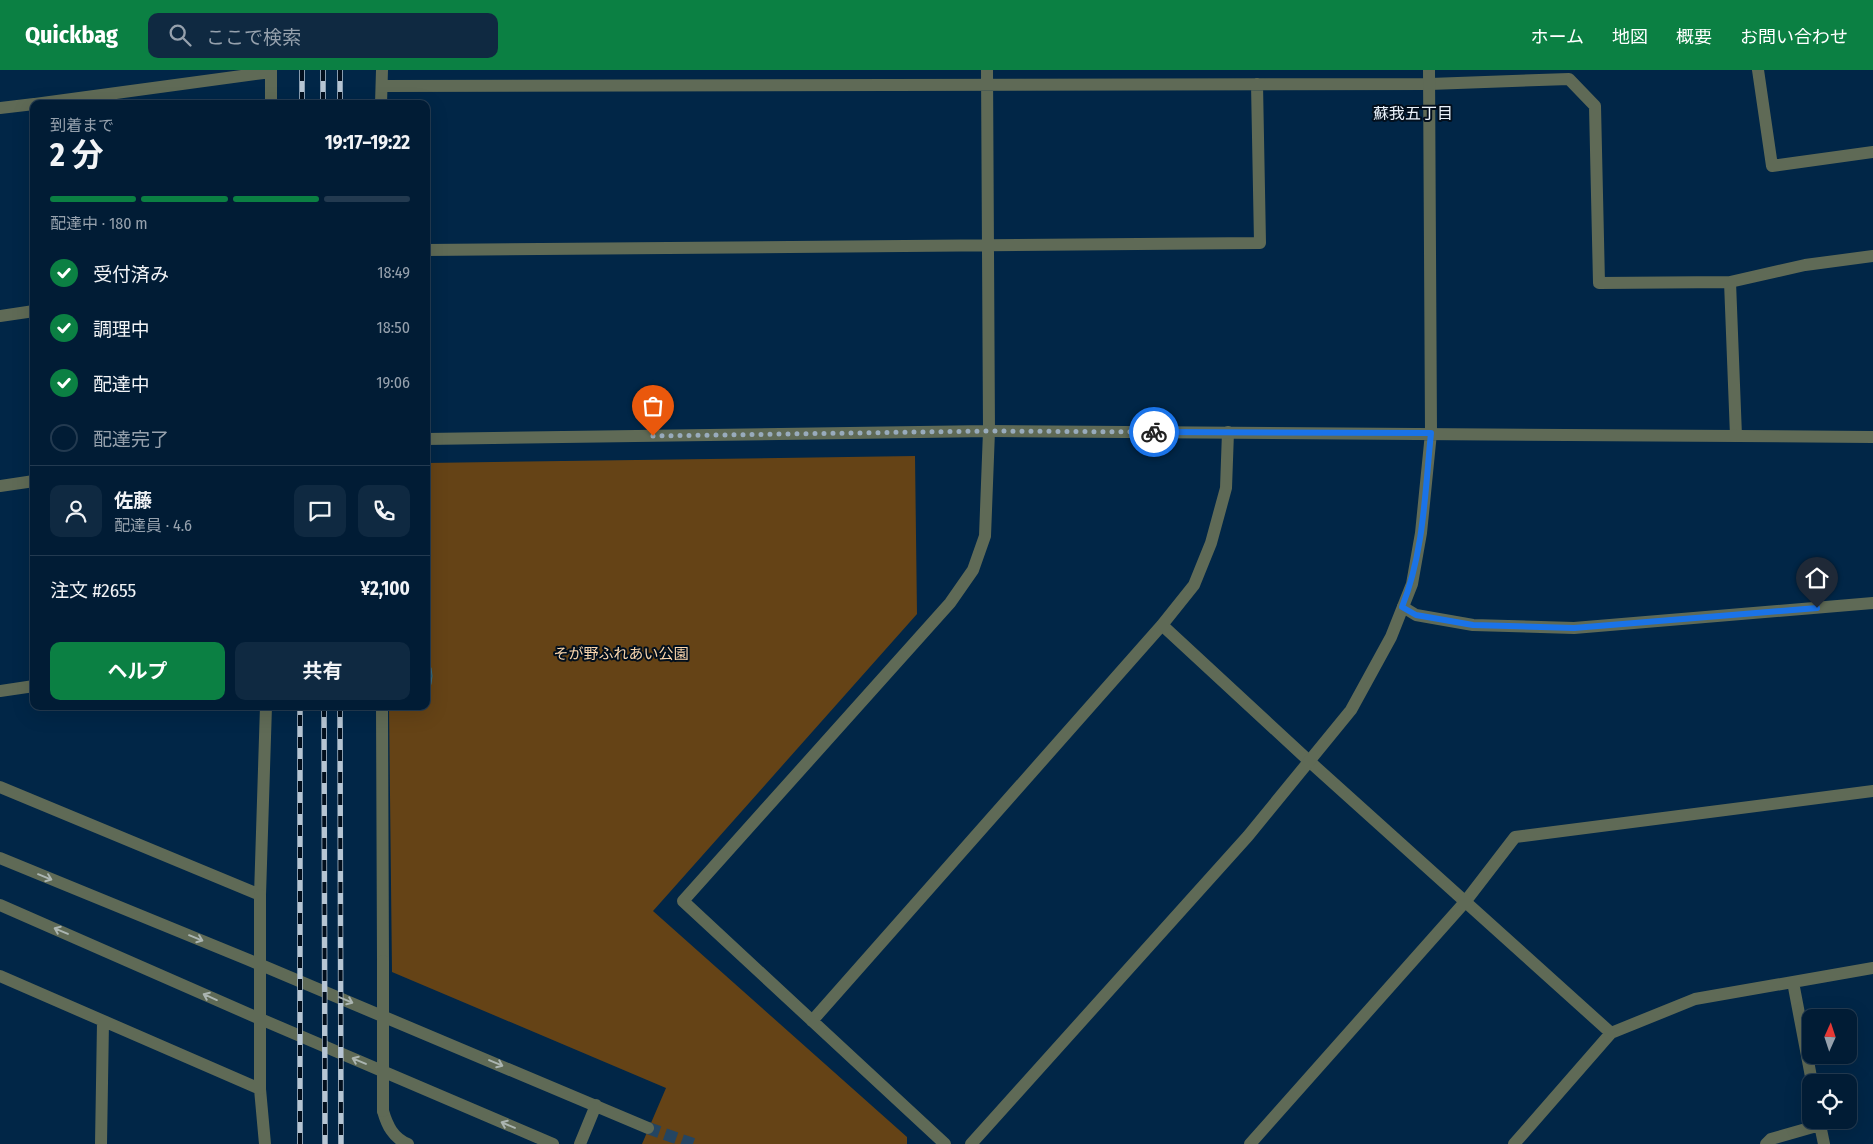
<!DOCTYPE html>
<html lang="ja">
<meta charset="utf-8">
<style>
:root{--surface:#011c35;--page:#0f2941;--text:#f1f3f6;--muted:#96a1ad;--line:#233a50;--accent:#0b8043}
body{margin:0;font-family:"Fira Sans Condensed","Noto Sans JP",sans-serif;background:var(--page);color:var(--text);height:100vh;display:flex;flex-direction:column;font-size:19px;white-space:nowrap}
*{box-sizing:border-box;margin:0}
p{font-size:16px;color:var(--muted)}
.icon{flex:none;width:28px;height:28px;fill:none;stroke:currentColor;stroke-width:2;stroke-linecap:round;stroke-linejoin:round}
.map{position:relative;flex:1;overflow:hidden}
.drawer{position:absolute;left:30px;top:30px;width:400px;height:610px;display:flex;flex-direction:column;background:var(--surface);border-radius:10px;box-shadow:0 5px 20px #0002,0 0 0 1px var(--line)}
.drawer>*{flex:none}
.needle{width:32px;rotate:3deg}
.buttons{position:absolute;left:1802px;top:939px;display:grid;gap:10px}
.buttons a{display:grid;place-items:center;width:55px;height:55px;border-radius:10px;background:var(--surface);box-shadow:0 5px 20px #0002,0 0 0 1px var(--line);font-size:25px}
.pin{position:absolute;display:grid;place-items:center;width:42px;height:42px;color:#fff;margin:-51px -21px;border-radius:50% 50% 50% 0;rotate:-45deg;box-shadow:0 0 5px #0007}
.pin .icon{rotate:45deg}
.courier{position:absolute;display:grid;place-items:center;width:50px;height:50px;margin:-25px;border:4px solid #1a73e8;border-radius:50%;background:#fff;color:#222;box-shadow:0 1px 6px #0007}
.head em{font-style:normal;font-weight:700}
.head div{display:flex;flex-direction:column-reverse}
.head{display:flex;align-items:center;justify-content:space-between;height:85px;padding:0 20px}
h1{font-size:32px;font-weight:700;line-height:38px}
.bar{display:grid;grid-template-columns:repeat(4,1fr);gap:8px 5px;align-content:center;height:60px;padding:0 20px}
.bar i{height:6px;border-radius:4px;background:var(--line)}
.bar .active{background:var(--accent)}
.bar p{grid-column:span 4}
.line{display:flex;align-items:center;gap:12px;padding:0 20px;border-top:1px solid var(--line)}
.line div{flex:1}
.round{display:grid;place-items:center;flex:none;width:52px;height:52px;border-radius:10px;background:var(--page)}
ol{padding:0 20px;list-style:none}
li{display:flex;align-items:center;gap:15px;height:55px}
li p{margin-inline-start:auto}
li .icon{padding:5px;border-radius:50%;background:var(--accent);color:#fff;stroke-width:4}
li:last-child{color:var(--muted)}
li i{width:28px;height:28px;border:2px solid var(--line);border-radius:50%}
.action{display:flex;gap:10px;margin-top:auto;padding:10px 20px}
.action a{flex:1;height:58px;border-radius:10px;background:var(--accent);color:#fff;font-size:20px;font-weight:700;line-height:58px;text-align:center}
.action a+a{background:var(--page);color:var(--text)}
header{display:flex;align-items:center;gap:30px;box-sizing:border-box;height:70px;padding:0 25px;background:var(--accent);color:#fff}
header strong{font-size:24px}
nav{display:flex;gap:28px;margin-inline-start:auto;font-size:18px}
.search{width:350px;height:45px;background:var(--page);display:flex;align-items:center;gap:12px;box-sizing:border-box;padding:0 18px;border-radius:10px;color:var(--muted);font-size:19px}
.map>svg:first-child{display:block}
</style>
<header>
<strong>Quickbag</strong>
<div class="search"><svg class="icon" aria-label="search" viewBox="0 0 24 24"><circle cx="10" cy="10" r="6"/><path d="M15 15l6 6"/></svg>ここで検索</div>
<nav><a>ホーム</a><a>地図</a><a>概要</a><a>お問い合わせ</a></nav>
</header>
<div class="map">
<svg width="1873" height="1074" viewBox="0 0 1873 1074">
<defs>
<pattern id="building-cross-hatch" width="8" height="8" patternUnits="userSpaceOnUse" patternTransform="scale(1.25)"><rect width="8" height="8" fill="#14536d"/><path d="M0 0l8 8M0 8l8-8" fill="none" stroke="#366c83"/></pattern>
</defs>
<rect width="100%" height="100%" fill="#012647"/>
<path fill="#654316" d="M915 386 917 544 653 841 907 1067V1074H642L666 1018 392 902 389 636H426V393Z"/>
<path fill="url(#building-cross-hatch)" stroke="#346f8a" d="M426 590 431 598 432 606 431 614 426 624Z"/>
<g fill="none" stroke-linecap="round" stroke-linejoin="round">
<path stroke="#244562" stroke-width="12" stroke-dasharray="12 6" stroke-linecap="butt" d="M648 1058 693 1074"/>
<path stroke="#5f6a56" stroke-width="12" d="M271 0V34
M1758 0 1772 96 1873 82
M382 16 1430 14 1569 9 1595 36 1599 213 1730 212
M35 34 271 2
M381 34 382 0
M0 38 34 34
M426 180 1260 173 1257 14
M0 246 34 241
M1736 366 1730 212 1805 195 1873 186
M426 369 989 361
M0 416 34 411
M1403 537 1416 545 1473 555 1574 558 1873 533
M1162 555 1309 691 1611 963 1514 1074
M0 621 34 616
M382 636 383 891
M0 717 260 825 266 636
M0 906 260 1019 265 1074
M1793 912 1812 1012
M812 951 1162 555 1194 515 1211 473 1226 418 1228 362
M1611 963 1695 929 1873 898
M383 1041C387 1055 393 1068 408 1074
M1819 1050 1824 1074
M101 1074 103 952
M945 1074 683 831 950 533 973 500 985 466 989 361 987 0
M1250 1074 1465 832 1515 767 1873 721
M1766 1074 1771 1069 1820 1055"/>
<path stroke="#5f6a56" stroke-width="12" d="M989 361 1873 367
M0 788 249 890 648 1058
M0 835 251 945 553 1074
M580 1074 596 1035
M971 1074 1248 766 1351 640 1391 567 1412 514 1421 463 1431 363 1429 0"/>
<g stroke="#b6c5d3" stroke-width="5.5">
<path id="rail" d="M302 0V34
M323 0V34
M340 0V34
M324 636 325 1074
M340 636 341 1074
M300 1074V636"/>
</g>
<use href="#rail" stroke="#020f1d" stroke-width="4" stroke-dasharray="11" stroke-linecap="butt"/>
<path stroke="#5f6a56" stroke-width="12" d="M260 825V1019
M383 891V1041"/>
</g>
<defs><path id="oneway-shaft" d="M-6 0H5M1.5-3L5.5 0L1.5 3" fill="none" stroke-width="1.6" stroke-linecap="round" stroke-linejoin="round" transform="scale(1.25)"/></defs>
<g stroke="#abb5b1">
<use href="#oneway-shaft" transform="translate(45 807) rotate(22)"/>
<use href="#oneway-shaft" transform="translate(61 861) rotate(-157)"/>
<use href="#oneway-shaft" transform="translate(196 868) rotate(22)"/>
<use href="#oneway-shaft" transform="translate(210 927) rotate(-156)"/>
<use href="#oneway-shaft" transform="translate(346 930) rotate(23)"/>
<use href="#oneway-shaft" transform="translate(359 991) rotate(-157)"/>
<use href="#oneway-shaft" transform="translate(496 993) rotate(23)"/>
<use href="#oneway-shaft" transform="translate(508 1055) rotate(-157)"/>
</g>
<g fill="none" stroke-linecap="round" stroke-linejoin="round">
<path stroke="#98abbc" stroke-width="5" stroke-dasharray="0 9" d="M653 366 988 361 1154 362"/>
<path stroke="#1a73e8" stroke-width="6" d="M1154 362 1431 363C1425 421 1424 482 1402 537L1416 545 1473 555 1574 558 1817 538"/>
</g>
<g text-anchor="middle" stroke-width="4" stroke-linejoin="round" paint-order="stroke">
<g font-size="15" fill="#fbd7ae" stroke="#020f1d">
<text x="621" y="589">そが野ふれあい公園</text>
</g>
<g font-size="16" fill="#eaf2fb" stroke="#020f1d">
<text x="1413" y="49">蘇我五丁目</text>
</g>
</g>
</svg>
<div class="buttons">
<a><svg class="needle" viewBox="-14 -14 28 28"><path d="M0-13l5 13h-10z" fill="#e53935"/><path d="M0 13l5-13h-10z" fill="#96a1ad"/></svg></a>
<a><svg class="icon" aria-label="locate" viewBox="0 0 24 24"><circle cx="12" cy="12" r="6"/><path d="M12 2v4M12 18v4M2 12h4M18 12h4"/></svg></a>
</div>
<div class="pin" style="left:653px;top:366px;background:#ea580c"><svg class="icon" aria-label="bag" viewBox="0 0 24 24"><path d="M5 8h14l-1 12H6zM9 8a3 3 0 0 1 6 0"/></svg></div>
<div class="pin" style="left:1817px;top:538px;background:#1f2937"><svg class="icon" aria-label="home" viewBox="0 0 24 24"><path d="M3 11l9-7 9 7M6 9v11h12V9"/></svg></div>
<div class="courier" style="left:1154px;top:362px"><svg class="icon" aria-label="bike" viewBox="0 0 24 24"><circle cx="6" cy="16" r="4"/><circle cx="18" cy="16" r="4"/><path d="M6 16l4-8h5l3 8M10 8l3 8H6M13 5h3"/></svg></div>
<section class="drawer">
<div class="head"><div><h1>2 分</h1><p>到着まで</p></div><em>19:17–19:22</em></div>
<div class="bar"><i class="active"></i><i class="active"></i><i class="active"></i><i></i><p>配達中 · 180 m</p></div>
<ol>
<li><svg class="icon" aria-label="check" viewBox="0 0 24 24"><path d="M5 12l5 5 9-10"/></svg>受付済み<p>18:49</p></li>
<li><svg class="icon" aria-label="check" viewBox="0 0 24 24"><path d="M5 12l5 5 9-10"/></svg>調理中<p>18:50</p></li>
<li><svg class="icon" aria-label="check" viewBox="0 0 24 24"><path d="M5 12l5 5 9-10"/></svg>配達中<p>19:06</p></li>
<li><i></i>配達完了</li>
</ol>
<div class="line" style="height:90px"><a class="round"><svg class="icon" aria-label="person" viewBox="0 0 24 24"><circle cx="12" cy="8" r="4"/><path d="M4 21q1-7 8-7t8 7"/></svg></a><div><b>佐藤</b><p>配達員 · 4.6</p></div><a class="round"><svg class="icon" aria-label="chat" viewBox="0 0 24 24"><path d="M4 5h16v11H9l-5 4z"/></svg></a><a class="round"><svg class="icon" aria-label="phone" viewBox="0 0 24 24"><path d="M5 4h4l2 5-3 2q2 4 5 5l2-3 5 2v4C11 20 4 13 5 4z"/></svg></a></div>
<div class="line" style="height:65px"><div>注文 #2655</div><b>¥2,100</b></div>
<div class="action"><a>ヘルプ</a><a>共有</a></div>
</section>
</div>
